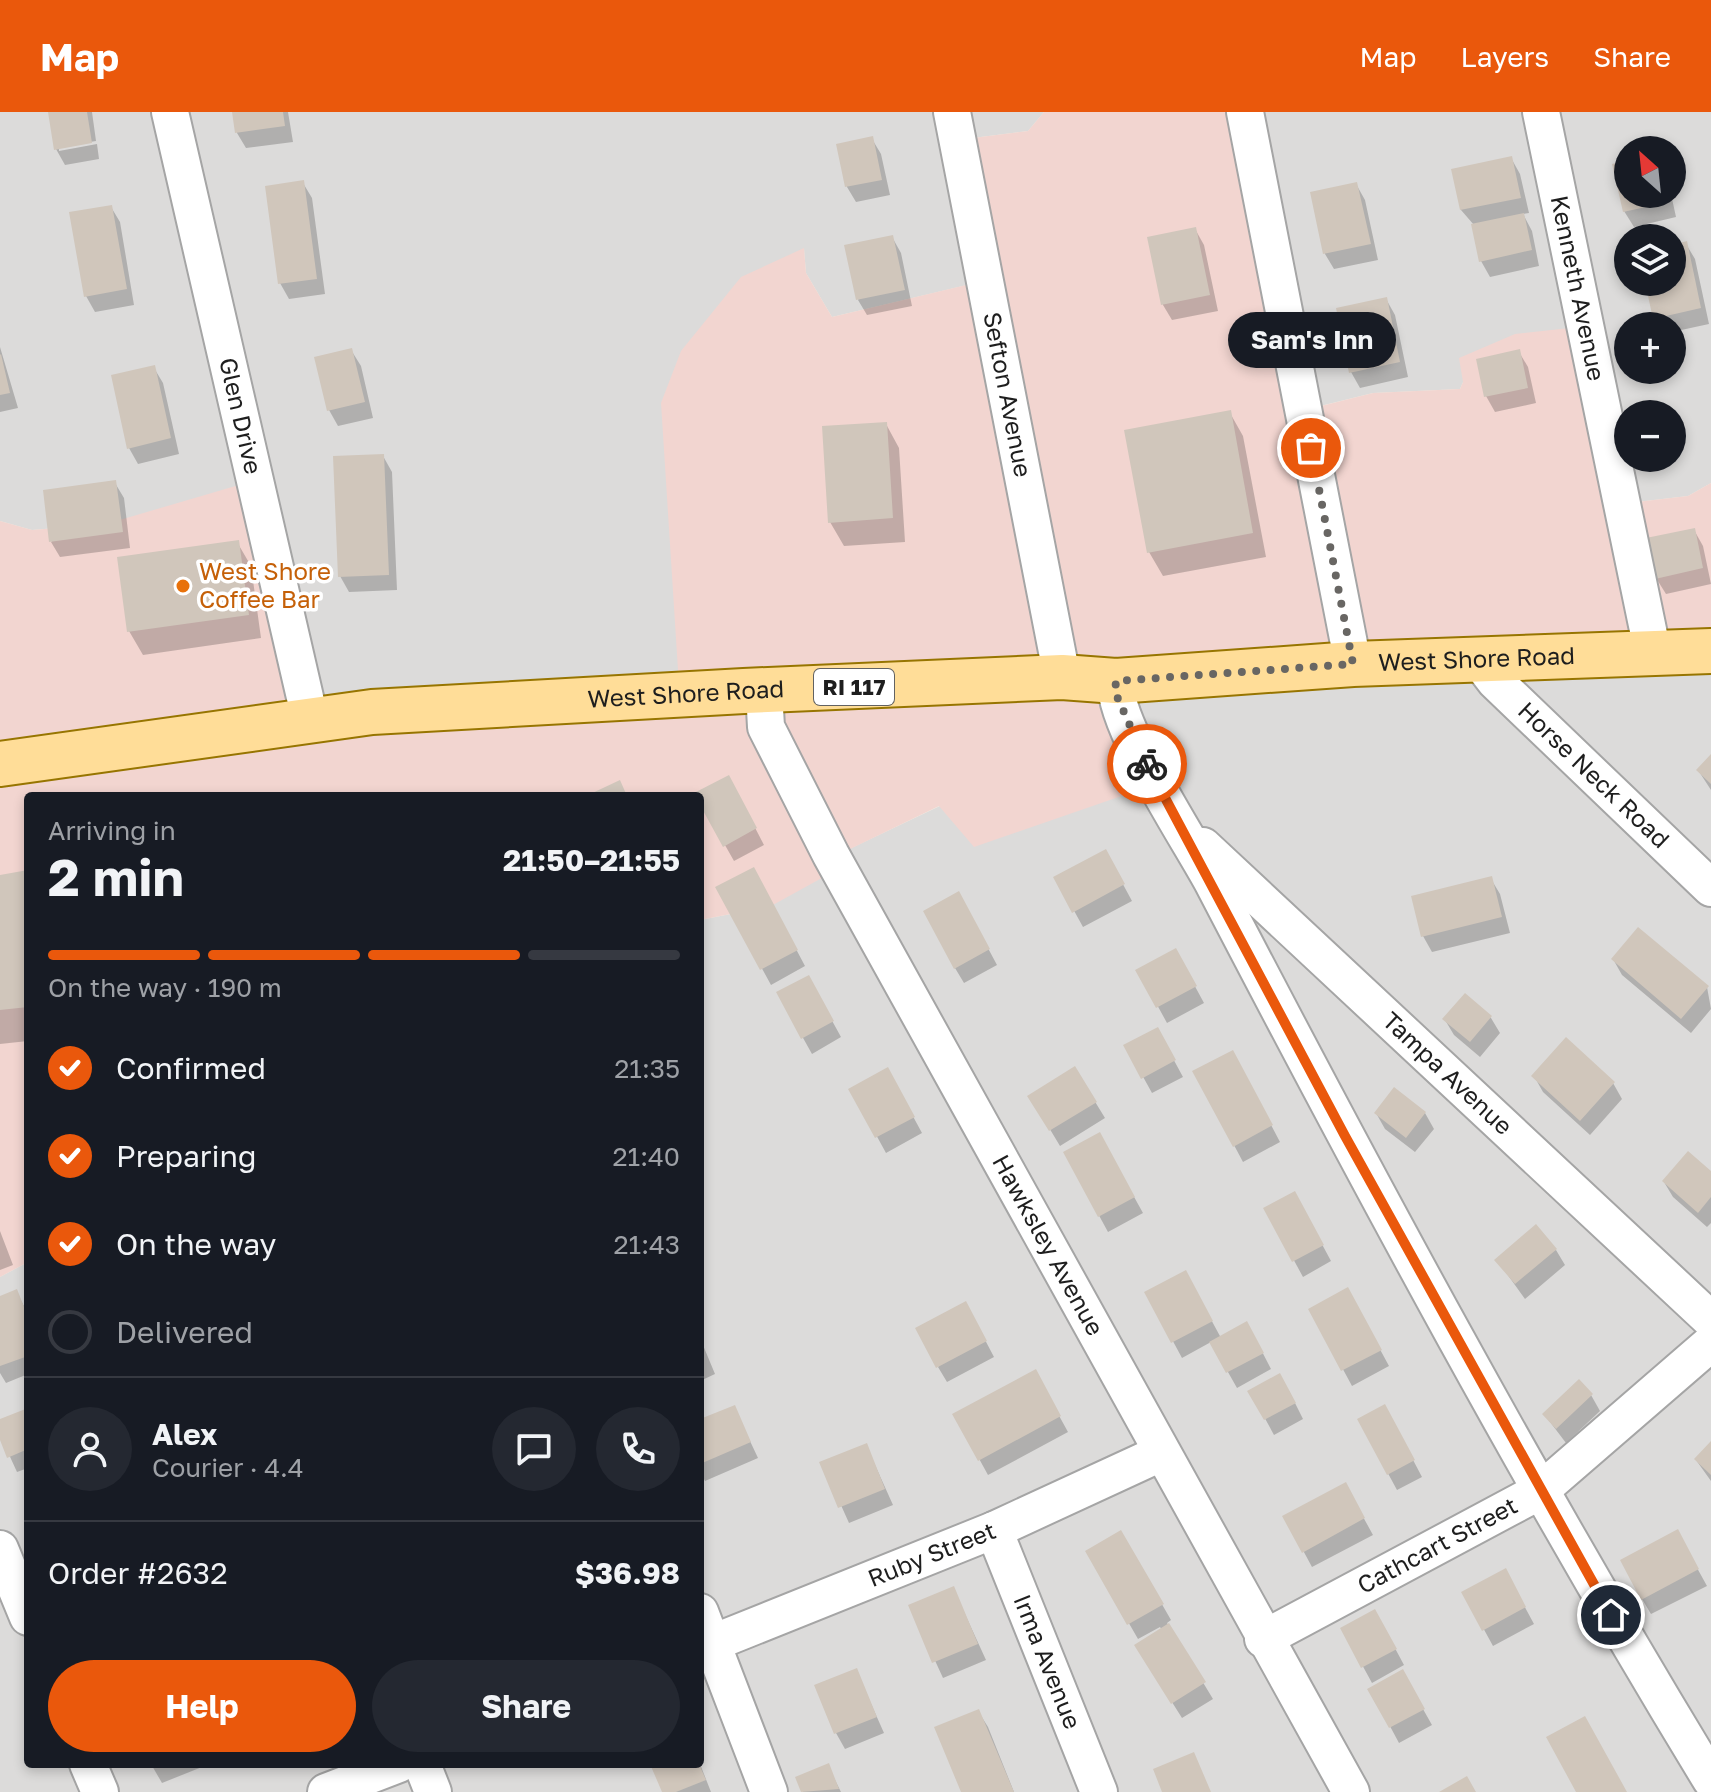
<!DOCTYPE html>
<meta charset="utf-8">
<style>
:root{--surface:#171b24;--page:#242831;--text:#f1f3f6;--muted:#9ea1a6;--line:#363941;--accent:#ea580c}
body{margin:0;font-family:"Golos Text",sans-serif;background:var(--page);color:var(--text);height:100vh;display:flex;flex-direction:column;font-size:30px;white-space:nowrap}
*{box-sizing:border-box;margin:0}
p{font-size:26px;color:var(--muted)}
.icon{flex:none;width:44px;height:44px;fill:none;stroke:currentColor;stroke-width:2;stroke-linecap:round;stroke-linejoin:round}
.map{position:relative;flex:1;overflow:hidden}
.drawer{position:absolute;left:24px;top:680px;width:680px;height:976px;display:flex;flex-direction:column;background:var(--surface);border-radius:8px;box-shadow:0 4px 12px #0003}
.drawer>*{flex:none}
.needle{width:52px;rotate:333deg}
.buttons{position:absolute;left:1614px;top:24px;display:grid;gap:16px}
.buttons a{display:grid;place-items:center;width:72px;height:72px;border-radius:50%;background:var(--surface);box-shadow:0 4px 12px #0003;font-size:40px}
.pin{position:absolute;display:grid;place-items:center;width:68px;height:68px;color:#fff;margin:-34px;border:4px solid #fff;border-radius:50%;box-shadow:0 2px 8px #0007}
.courier{position:absolute;display:grid;place-items:center;width:80px;height:80px;margin:-40px;border:6px solid #ea580c;border-radius:50%;background:#fff;color:#222;box-shadow:0 2px 10px #0007}
.bubble{position:absolute;height:56px;border-radius:28px;background:var(--surface);box-shadow:0 4px 12px #0003;font-size:26px;font-weight:700;line-height:56px;text-align:center}
.summary em{font-style:normal;font-weight:700}
.summary div{display:flex;flex-direction:column-reverse}
.summary{display:flex;align-items:center;justify-content:space-between;height:136px;padding:0 24px}
h1{font-size:52px;font-weight:700;line-height:60px}
.bar{display:grid;grid-template-columns:repeat(4,1fr);gap:12px 8px;align-content:center;height:96px;padding:0 24px}
.bar i{height:10px;border-radius:6px;background:var(--line)}
.bar .active{background:var(--accent)}
.bar p{grid-column:span 4}
.line{display:flex;align-items:center;gap:20px;padding:0 24px;border-top:2px solid var(--line)}
.line div{flex:1}
.round{display:grid;place-items:center;flex:none;width:84px;height:84px;border-radius:42px;background:var(--page)}
ol{padding:0 24px;list-style:none}
li{display:flex;align-items:center;gap:24px;height:88px}
li p{margin-inline-start:auto}
li .icon{padding:8px;border-radius:50%;background:var(--accent);color:#fff;stroke-width:4}
li:last-child{color:var(--muted)}
li i{width:44px;height:44px;border:4px solid var(--line);border-radius:50%}
.primary-button{display:flex;gap:16px;margin-top:auto;padding:16px 24px}
.primary-button a{flex:1;height:92px;border-radius:48px;background:var(--accent);color:#fff;font-size:32px;font-weight:700;line-height:92px;text-align:center}
.primary-button a+a{background:var(--page);color:var(--text)}
header{display:flex;align-items:center;gap:48px;box-sizing:border-box;height:112px;padding:0 40px;background:var(--accent);color:#fff}
header strong{font-size:38px}
nav{display:flex;gap:44px;margin-inline-start:auto;font-size:28px}
.map>svg:first-child{display:block}
</style>
<header>
<strong>Map</strong>
<nav><a>Map</a><a>Layers</a><a>Share</a></nav>
</header>
<div class="map">
<svg width="1711" height="1680" viewBox="0 0 1711 1680">
<rect width="100%" height="100%" fill="#f0ede3"/>
<path fill="#dcdbda" fill-rule="evenodd" d="M0 0H1044L1028 19 965 27 984 169 832 205 806 161 804 137 676 567 317 590 106 412 32 418 0 409Z
M1245 0H1711V371L1688 384 1628 391 1463 270 1460 277 1373 281 1308 297ZM1628 38H1672V82H1628ZM1628 126H1672V170H1628ZM1628 214H1672V258H1628ZM1628 302H1672V346H1628Z
M1711 527V1680H0V1165L28 1150V1652H700V808L771 794 845 739 940 694 1113 563Z"/>
<path fill="#f2d5d0" d="M1044 0H1245L1309 297 1373 281 1460 277 1463 270 1459 246 1515 222 1579 215 1628 391 1688 384 1711 371V527L1117 553 1162 670 974 735 939 694 846 739 840 756 771 794 700 808V684H28V1150L0 1165V409L32 418 106 412 256 368 317 590 675 567 678 558 661 291 681 239 741 165 804 136 806 161 832 205 983 169 965 27 1028 19Z"/>
<path fill="#0003" d="M50 0H92L96 29 59 35V39L97 32 99 47 65 53 56 37Z
M234 0H288L293 30 246 36 237 21Z
M872 27 881 42 890 83 856 90 847 75 839 34Z
M1511 46 1520 62 1529 101 1523 102 1532 119 1539 154 1490 165 1481 149 1474 113 1461 98 1454 59Z
M1628 51V82H1671L1676 105 1634 115 1624 99Z
M303 71 312 86 325 182 289 187 280 171Z
M1356 72 1365 88 1378 148 1334 157 1325 142 1313 82Z
M111 95 120 110 134 193 95 200 86 184Z
M1195 117 1204 133 1218 199 1172 208 1163 193 1149 127Z
M892 125 901 141 912 194 867 203 858 188Z
M1686 132 1695 147 1709 212 1672 220V214H1659L1655 206 1647 170H1672V135Z
M1386 187 1395 203 1408 265 1360 276 1351 260Z
M0 235 18 296 0 300Z
M351 238 361 254 373 306 338 314 329 298Z
M1519 240 1528 255 1536 291 1495 300 1486 284Z
M154 256 163 271 179 342 138 352 129 336Z
M1230 301 1243 324 1266 445 1163 464 1149 440Z
M886 312 899 336 905 430 844 434 830 410Z
M383 344 392 360 397 478 349 480 340 464Z
M115 371 124 386 130 436 60 445 51 430Z
M1694 418 1703 434 1711 472 1666 482 1656 466Z
M237 430 251 454 261 526 143 543 129 519Z
M1711 645V678L1698 658Z
M737 681 764 733 734 749 696 682Z
M1105 739 1132 789 1083 815 1056 766Z
M28 760V929L0 932V765Z
M1491 767 1500 782 1510 821 1432 840 1423 824Z
M762 773 805 854 771 873 718 776Z
M967 797 997 853 964 871 955 856Z
M1613 847 1707 875 1711 897 1691 921 1622 863Z
M1184 854 1204 891 1167 911 1138 858Z
M808 865 841 925 812 942 778 881Z
M1465 884 1491 906 1500 921 1480 945 1454 923 1445 908Z
M1157 917 1183 965 1152 981 1126 934Z
M1241 956 1280 1030 1243 1050 1195 960Z
M1075 957 1105 1006 1060 1034 1030 984Z
M1534 964 1613 971 1622 987 1590 1023 1543 980Z
M896 973 922 1021 886 1041 851 977Z
M1376 1001H1425L1434 1017 1415 1040 1385 1017Z
M1108 1038 1143 1101 1108 1120 1065 1041Z
M1711 1062V1111L1707 1115 1673 1085 1664 1070Z
M1266 1097H1303L1331 1149 1303 1165Z
M0 1119 13 1153 0 1158Z
M1556 1138 1565 1153 1525 1187 1497 1148Z
M1194 1176 1221 1226 1256 1228 1271 1257 1237 1276 1211 1230 1182 1246 1147 1181Z
M16 1179 28 1202V1262L6 1271 0 1261V1186Z
M1356 1193 1389 1254 1352 1274 1311 1198Z
M974 1207 994 1245 947 1270 938 1255Z
M700 1226 715 1262 700 1269Z
M1035 1260 1068 1320 988 1363 955 1303Z
M1250 1279H1289L1303 1307 1274 1323Z
M1591 1283 1600 1299 1566 1331 1544 1302Z
M734 1295 758 1346 705 1369 700 1359V1309Z
M28 1299V1356L17 1360 0 1323V1309Z
M1359 1308 1393 1310 1422 1365 1397 1378Z
M1711 1332V1369L1696 1348Z
M866 1333 893 1393 849 1411 822 1351Z
M1345 1372 1373 1423 1312 1455 1285 1405Z
M1121 1421 1171 1508 1167 1511 1213 1587 1182 1606 1146 1549 1162 1518 1160 1515 1138 1527 1088 1440Z
M1686 1436 1707 1474 1651 1502 1642 1487Z
M1514 1475 1534 1512 1493 1534 1464 1481Z
M953 1476 986 1548 943 1566 910 1494Z
M1375 1499 1404 1553 1372 1571 1342 1516Z
M856 1558 884 1621 845 1637 836 1621Z
M1402 1560 1432 1613 1399 1631 1370 1577Z
M978 1599 988 1615 1014 1680H963Z
M151 1652H206L207 1653 162 1671Z
M653 1652H700L711 1680H664Z
M828 1654 841 1680H803L797 1666Z"/>
<path fill="#d0c6bb" d="M48 0H87L92 31 54 38Z
M232 0H283L285 14 235 21Z
M873 24 882 68 845 75 836 32Z
M1512 44 1521 86 1460 98 1451 57Z
M1628 48V82H1667L1669 90 1623 100 1612 52Z
M304 68 317 167 278 172 265 74Z
M1357 70 1371 132 1323 142 1310 80Z
M112 93 127 177 84 185 69 100Z
M1524 101 1532 138 1479 150 1471 112Z
M1196 115 1210 183 1161 193 1147 125Z
M893 123 905 178 856 188 844 133Z
M1687 129 1701 196 1653 207 1645 170H1672V133Z
M1387 185 1400 250 1349 261 1336 196Z
M352 236 365 290 327 299 314 245Z
M1520 237 1528 276 1484 285 1476 247Z
M1 242 10 281 0 283V243Z
M155 253 171 326 127 337 111 263Z
M1231 298 1253 421 1147 441 1124 318Z
M887 310 893 406 828 411 822 314Z
M384 342 389 463 338 465 333 344Z
M116 368 123 420 49 430 43 378Z
M1695 416 1703 456 1655 467 1646 426Z
M239 428 249 503 127 520 117 445Z
M1711 642V672L1696 658Z
M729 663 757 716 723 735 700 693V684L694 681Z
M620 668 627 684H586Z
M1106 737 1125 772 1072 801 1053 765Z
M754 755 798 838 760 858 715 775Z
M28 758V895L0 898V763Z
M1492 764 1502 805 1421 825 1411 784Z
M959 779 990 837 954 857 923 799Z
M1638 815 1709 874 1681 907 1611 847Z
M1176 836 1197 874 1156 896 1135 858Z
M809 863 834 909 801 927 776 880Z
M1465 881 1492 904 1470 930 1442 907Z
M1158 915 1176 948 1141 967 1123 933Z
M1566 925 1615 970 1580 1009 1531 964Z
M1233 938 1273 1013 1233 1035 1192 959Z
M1075 954 1097 990 1049 1019 1027 984Z
M888 955 915 1005 875 1026 848 977Z
M1394 975 1426 1000 1406 1026 1374 1001Z
M1100 1020 1135 1085 1098 1105 1063 1040Z
M1688 1039 1711 1059V1085L1698 1101 1662 1069Z
M1295 1079 1324 1133 1292 1150 1263 1096Z
M1536 1112 1557 1137 1515 1172 1494 1148Z
M1186 1158 1213 1209 1171 1231 1144 1180Z
M1348 1175 1382 1238 1341 1259 1308 1197Z
M17 1177 28 1205V1244L0 1254V1184Z
M966 1189 987 1229 936 1256 915 1216Z
M1247 1209 1264 1241 1226 1261 1209 1230Z
M1036 1257 1061 1304 978 1349 952 1302Z
M1280 1261 1296 1291 1264 1308 1247 1279Z
M1579 1267 1593 1282 1556 1317 1542 1302Z
M1385 1292 1415 1348 1387 1363 1357 1307Z
M735 1293 751 1330 700 1352V1307Z
M28 1296V1337L7 1346 0 1328V1307Z
M1711 1329V1363L1694 1347Z
M867 1331 885 1377 838 1396 819 1350Z
M1346 1370 1365 1406 1302 1441 1282 1404Z
M1678 1417 1699 1457 1641 1488 1620 1448Z
M1121 1418 1164 1492 1127 1513 1085 1439Z
M1506 1456 1526 1495 1482 1519 1461 1480Z
M954 1474 978 1532 932 1551 908 1493Z
M1375 1497 1397 1537 1361 1556 1340 1516Z
M1169 1511 1206 1570 1171 1592 1134 1533Z
M857 1556 877 1605 834 1622 814 1573Z
M1403 1557 1425 1597 1389 1616 1367 1577Z
M979 1597 1014 1680H961L934 1615Z
M1585 1604 1627 1680H1576L1546 1625Z
M1194 1640 1211 1680H1162L1153 1657Z
M829 1651 839 1677 801 1680 795 1665Z
M650 1652H699L706 1668 676 1680H662Z
M1467 1664 1476 1680H1439Z"/>
<g fill="none" stroke-linecap="round" stroke-linejoin="round">
<g stroke="#a5a5a5" stroke-width="40">
<g id="minor">
<path id="s1" d="M170 0 310 607"/>
<path id="s2" d="M952 0 1062 565"/>
<path d="M1245 0 1353 552"/>
<path id="s3" d="M1541 0 1653 542"/>
<path id="s4" d="M1478 547 1495 569 1711 776"/>
<path d="M1116 569C1112 611 1190 728 1213 771 1371 1075 1533 1376 1711 1668"/>
<path id="s5" d="M764 579 766 615 831 743 1351 1680"/>
<path id="s6" d="M1203 734 1711 1208"/>
<path id="s7" d="M994 1418 1099 1680"/>
<path d="M0 1437 28 1505"/>
<path d="M700 1500 769 1680"/>
<path id="s8" d="M1263 1527 1540 1379 1711 1231"/>
<path id="s9" d="M700 1536 994 1418 1161 1341"/>
<path d="M88 1652 100 1680"/>
<path d="M422 1652 433 1680"/>
<path d="M326 1680 399 1652"/>
</g>
</g>
<g stroke="#977500" stroke-width="48">
<g id="major">
<path id="s10" d="M0 652 372 600 744 579 1062 565 1116 569 1353 552 1711 539"/>
</g>
</g>
<use href="#minor" stroke="#fff" stroke-width="36"/>
<use href="#major" stroke="#ffdd98" stroke-width="44"/>
</g>
<g fill="none" stroke-linecap="round" stroke-linejoin="round">
<path stroke="#686663" stroke-width="8" stroke-dasharray="0 14.4" d="M1147 652 1115 580 1116 569 1353 552 1311 336"/>
<path stroke="#ea580c" stroke-width="10" d="M1147 652 1345 1024 1611 1503"/>
</g>
<circle fill="#e8710a" stroke="#fff" stroke-width="3" cx="183" cy="474" r="8"/>
<g text-anchor="middle" stroke-width="7" stroke-linejoin="round" paint-order="stroke">
<rect fill="#fff" stroke="#626262" stroke-width="2" x="814" y="557" width="80" height="36" rx="6"/>
<g font-size="22" font-weight="bold" fill="#1e1e1e">
<text x="854" y="583">RI 117</text>
</g>
<g font-size="24" fill="#1e1e1e" stroke="#fff">
<text dy="8" stroke="none"><textPath href="#s3" startOffset="180">Kenneth Avenue</textPath></text>
<text dy="8" stroke="none"><textPath href="#s2" startOffset="288">Sefton Avenue</textPath></text>
<text dy="8" stroke="none"><textPath href="#s1" startOffset="312">Glen Drive</textPath></text>
<text dy="8" stroke="none"><textPath href="#s10" startOffset="1482">West Shore Road</textPath></text>
<text dy="8" stroke="none"><textPath href="#s10" startOffset="690">West Shore Road</textPath></text>
<text dy="8" stroke="none"><textPath href="#s4" startOffset="164">Horse Neck Road</textPath></text>
<text dy="8" stroke="none"><textPath href="#s6" startOffset="334">Tampa Avenue</textPath></text>
<text dy="8" stroke="none"><textPath href="#s5" startOffset="626">Hawksley Avenue</textPath></text>
<text dy="8" stroke="none"><textPath href="#s8" startOffset="198">Cathcart Street</textPath></text>
<text dy="8" stroke="none"><textPath href="#s9" startOffset="250">Ruby Street</textPath></text>
<text dy="8" stroke="none"><textPath href="#s7" startOffset="142">Irma Avenue</textPath></text>
</g>
<g font-size="24" fill="#c56008" stroke="#fff" text-anchor="start">
<text x="199" y="468">West Shore<tspan x="199" dy="28">Coffee Bar</tspan></text>
</g>
</g>
</svg>
<div class="buttons">
<a><svg class="needle" viewBox="-14 -14 28 28"><path d="M0-13l5 13h-10z" fill="#e53935"/><path d="M0 13l5-13h-10z" fill="#9ea1a6"/></svg></a>
<a><svg class="icon" aria-label="layers" viewBox="0 0 24 24"><path d="M12 4l9 5-9 5-9-5zM3 14l9 5 9-5"/></svg></a>
<a>+</a>
<a>−</a>
</div>
<div class="pin" style="left:1311px;top:336px;background:#ea580c"><svg class="icon" aria-label="bag" viewBox="0 0 24 24"><path d="M5 8h14l-1 12H6zM9 8a3 3 0 0 1 6 0"/></svg></div>
<div class="pin" style="left:1611px;top:1503px;background:#1f2937"><svg class="icon" aria-label="home" viewBox="0 0 24 24"><path d="M3 11l9-7 9 7M6 9v11h12V9"/></svg></div>
<div class="courier" style="left:1147px;top:652px"><svg class="icon" aria-label="bike" viewBox="0 0 24 24"><circle cx="6" cy="16" r="4"/><circle cx="18" cy="16" r="4"/><path d="M6 16l4-8h5l3 8M10 8l3 8H6M13 5h3"/></svg></div>
<div class="bubble" style="left:1228px;top:200px;width:168px">Sam's Inn</div>
<section class="drawer">
<div class="summary"><div><h1>2 min</h1><p>Arriving in</p></div><em>21:50–21:55</em></div>
<div class="bar"><i class="active"></i><i class="active"></i><i class="active"></i><i></i><p>On the way · 190 m</p></div>
<ol>
<li><svg class="icon" aria-label="check" viewBox="0 0 24 24"><path d="M5 12l5 5 9-10"/></svg>Confirmed<p>21:35</p></li>
<li><svg class="icon" aria-label="check" viewBox="0 0 24 24"><path d="M5 12l5 5 9-10"/></svg>Preparing<p>21:40</p></li>
<li><svg class="icon" aria-label="check" viewBox="0 0 24 24"><path d="M5 12l5 5 9-10"/></svg>On the way<p>21:43</p></li>
<li><i></i>Delivered</li>
</ol>
<div class="line" style="height:144px"><a class="round"><svg class="icon" aria-label="person" viewBox="0 0 24 24"><circle cx="12" cy="8" r="4"/><path d="M4 21q1-7 8-7t8 7"/></svg></a><div><b>Alex</b><p>Courier · 4.4</p></div><a class="round"><svg class="icon" aria-label="chat" viewBox="0 0 24 24"><path d="M4 5h16v11H9l-5 4z"/></svg></a><a class="round"><svg class="icon" aria-label="phone" viewBox="0 0 24 24"><path d="M5 4h4l2 5-3 2q2 4 5 5l2-3 5 2v4C11 20 4 13 5 4z"/></svg></a></div>
<div class="line" style="height:104px"><div>Order #2632</div><b>$36.98</b></div>
<div class="primary-button"><a>Help</a><a>Share</a></div>
</section>
</div>
